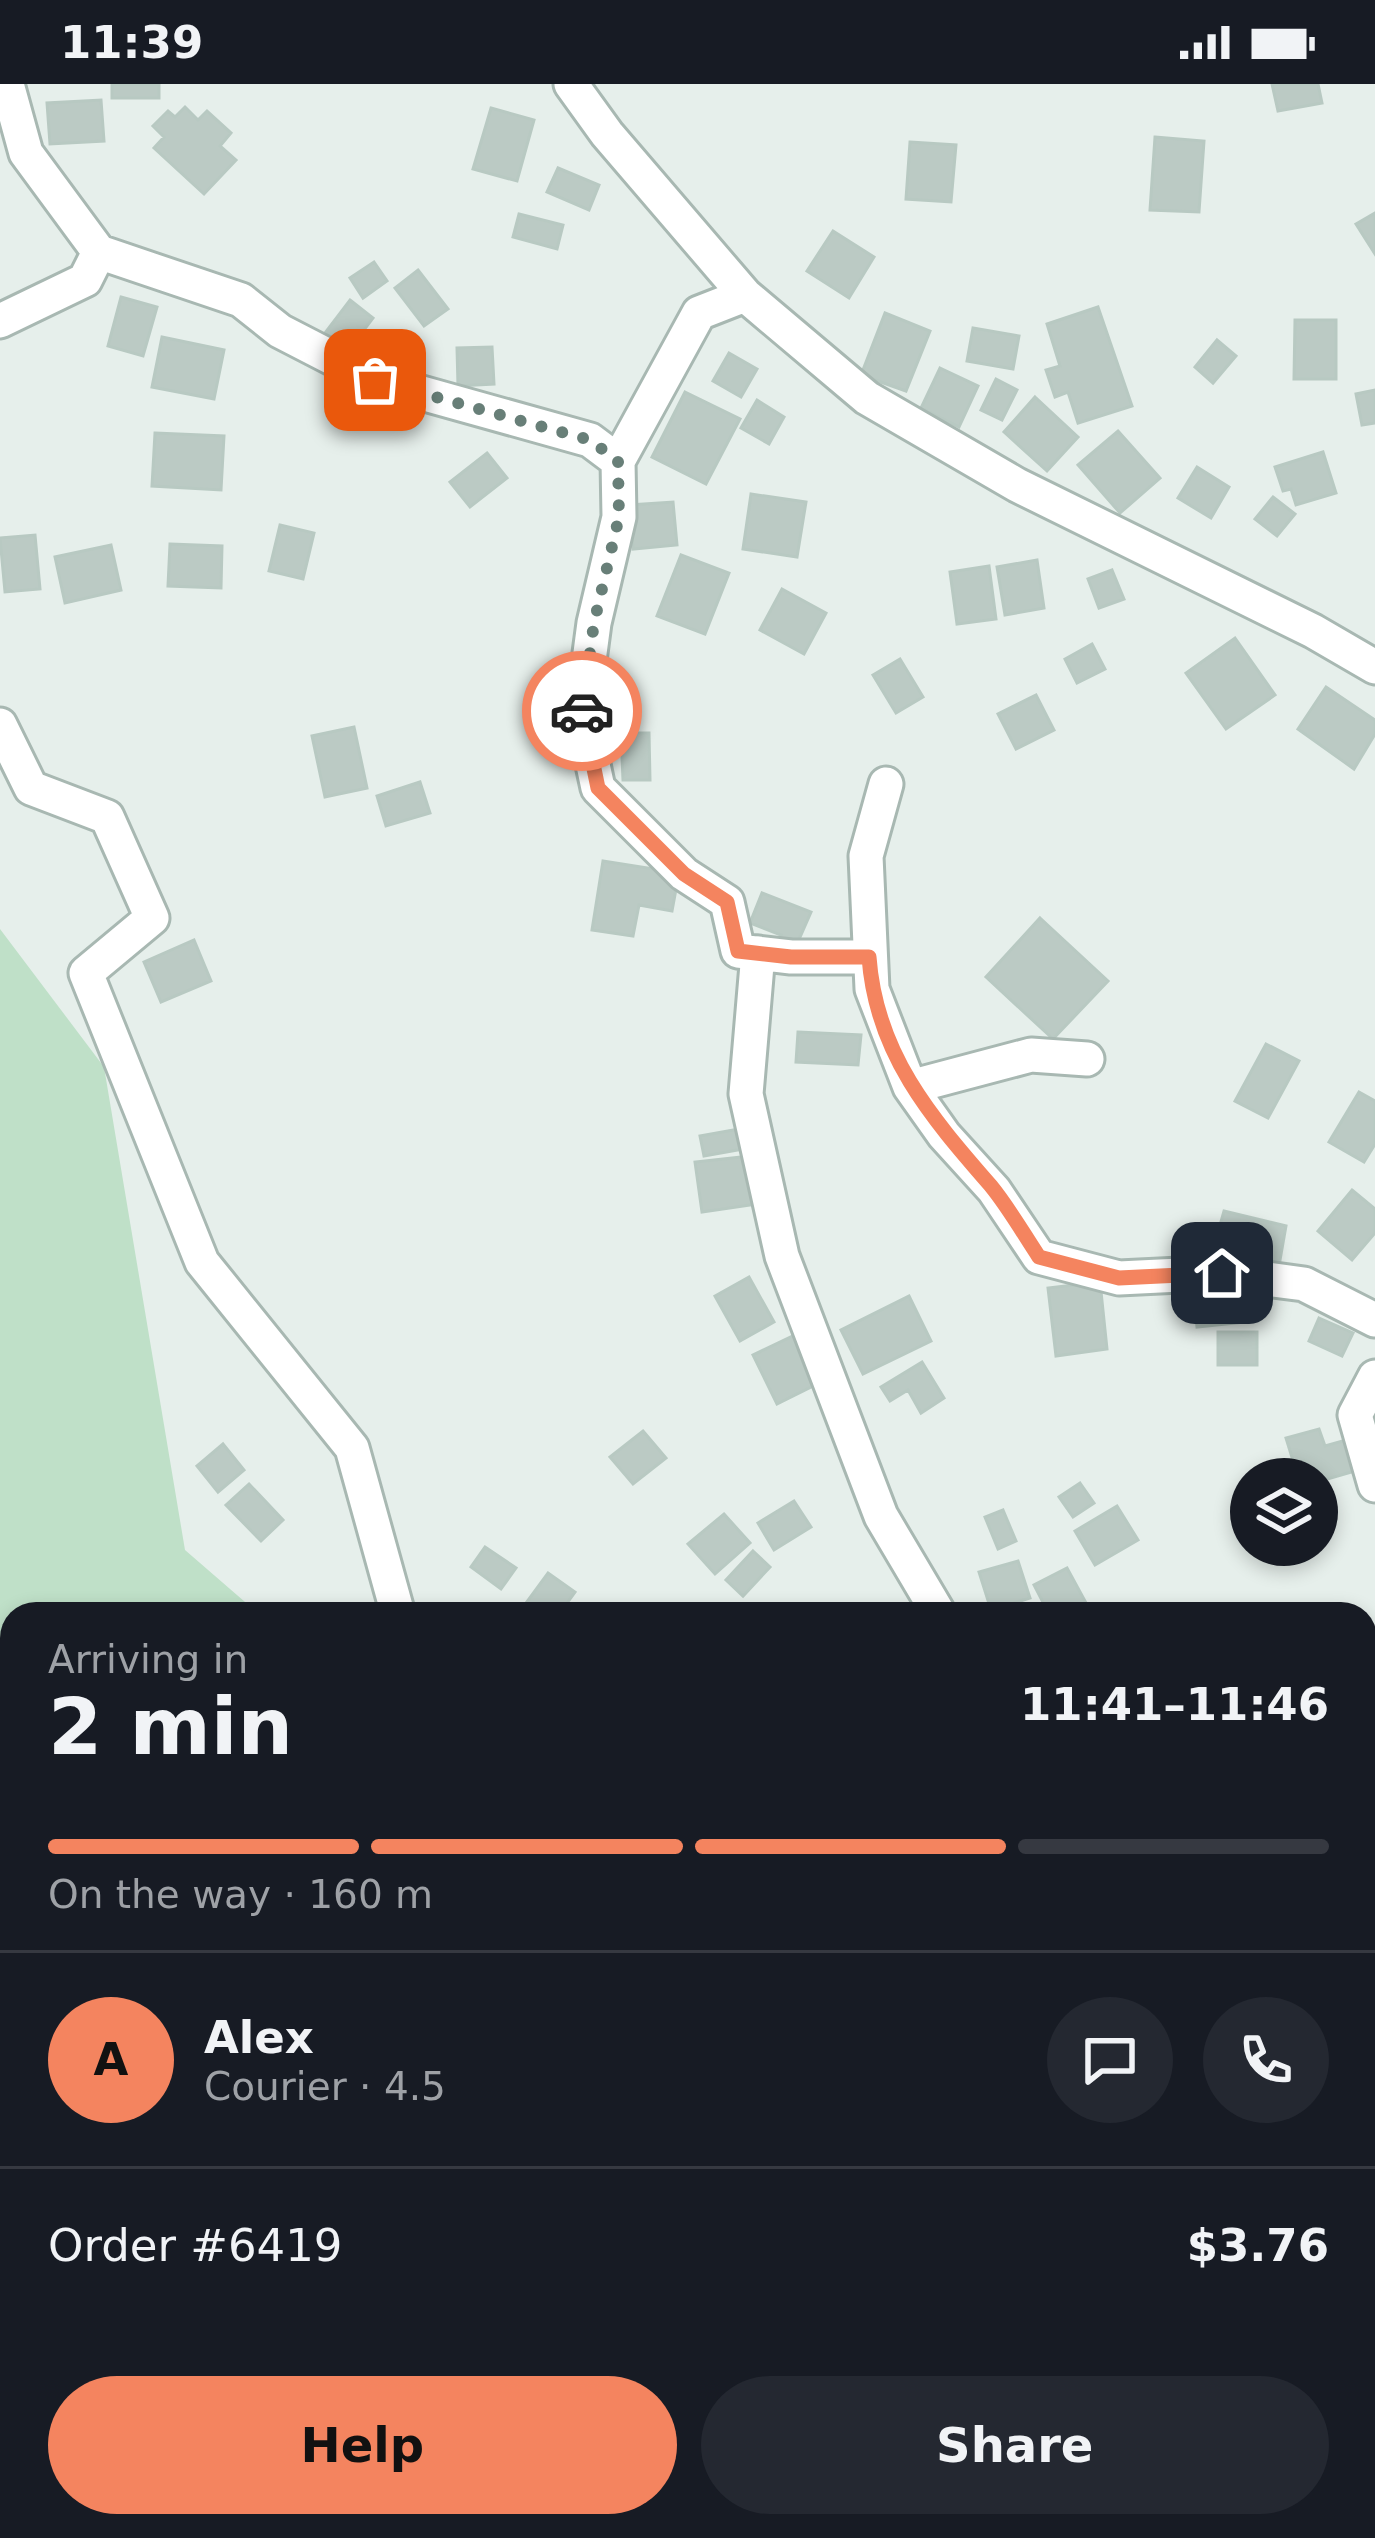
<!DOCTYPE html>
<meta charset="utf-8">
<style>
:root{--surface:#171b24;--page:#242831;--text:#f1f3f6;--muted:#9ea1a6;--line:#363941;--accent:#f4845f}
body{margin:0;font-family:"DejaVu Sans",sans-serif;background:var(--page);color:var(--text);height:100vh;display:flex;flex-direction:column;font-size:45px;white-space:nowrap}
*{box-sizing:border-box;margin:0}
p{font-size:39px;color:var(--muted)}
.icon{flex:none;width:66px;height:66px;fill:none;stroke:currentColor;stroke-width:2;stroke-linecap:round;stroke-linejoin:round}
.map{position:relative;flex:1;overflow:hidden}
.side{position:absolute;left:0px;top:1518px;width:1377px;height:936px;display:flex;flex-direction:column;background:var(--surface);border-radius:36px 36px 0 0;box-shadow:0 6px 18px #0003}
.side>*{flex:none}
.buttons{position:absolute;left:1230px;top:1374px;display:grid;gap:24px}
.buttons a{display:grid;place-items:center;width:108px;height:108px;border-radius:50%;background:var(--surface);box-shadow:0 6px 18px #0003;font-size:60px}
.pin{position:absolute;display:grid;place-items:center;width:102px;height:102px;color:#fff;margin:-51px;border-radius:24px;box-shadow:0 6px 18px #0006}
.courier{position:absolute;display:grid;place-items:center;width:120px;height:120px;margin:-60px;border:9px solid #f4845f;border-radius:50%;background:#fff;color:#222;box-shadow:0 3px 15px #0007}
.head em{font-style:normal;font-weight:700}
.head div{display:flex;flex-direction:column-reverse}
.head{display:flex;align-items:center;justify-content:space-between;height:204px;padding:0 48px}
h1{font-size:78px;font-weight:700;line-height:90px}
.bar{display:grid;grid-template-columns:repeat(4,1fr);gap:18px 12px;align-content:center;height:144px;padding:0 48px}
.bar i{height:15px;border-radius:9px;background:var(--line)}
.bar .selected{background:var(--accent)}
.bar p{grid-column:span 4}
.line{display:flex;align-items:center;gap:30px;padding:0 48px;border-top:3px solid var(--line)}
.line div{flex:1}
.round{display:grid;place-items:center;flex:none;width:126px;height:126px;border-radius:63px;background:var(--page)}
.action{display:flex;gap:24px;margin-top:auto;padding:24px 48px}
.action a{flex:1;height:138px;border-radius:72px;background:var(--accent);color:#111;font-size:48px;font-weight:700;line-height:138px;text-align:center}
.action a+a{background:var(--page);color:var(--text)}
.status{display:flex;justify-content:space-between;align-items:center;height:84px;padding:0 60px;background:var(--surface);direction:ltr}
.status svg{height:33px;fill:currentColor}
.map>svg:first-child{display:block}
</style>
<div class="status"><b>11:39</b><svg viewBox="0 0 49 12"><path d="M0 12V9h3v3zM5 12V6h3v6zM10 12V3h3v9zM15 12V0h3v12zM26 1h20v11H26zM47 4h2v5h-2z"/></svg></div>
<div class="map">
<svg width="1375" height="2454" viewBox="0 0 1375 2454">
<rect width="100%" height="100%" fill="#e6efeb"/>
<path fill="#bfe0c8" d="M0 845 104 983 185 1466 259 1530H12V2442H1365V2128L1375 2132V2454H0Z"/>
<path fill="#bbcac4" stroke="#b8c9c2" stroke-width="3" d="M112 0H159V14H112Z
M1272 0H1318L1322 19 1278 27Z
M101 16 104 57 50 60 47 19Z
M185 23 198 36 207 27 231 49 220 62 236 76 204 110 154 64 164 53 153 42 168 27 175 33Z
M491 24 534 36 517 97 473 85Z
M1155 53 1204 57 1199 128 1150 126Z
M910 58 956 61 951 118 906 115Z
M558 84 599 101 589 126 547 108Z
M1375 129V170L1356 140Z
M519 130 563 141 557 165 513 153Z
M833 147 874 173 849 214 807 187Z
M374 178 387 197 363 214 350 194Z
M418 186 448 225 424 242 395 204Z
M121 213 157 223 143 272 108 262Z
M350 216 373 234 348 267 325 249Z
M1098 223 1132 322 1078 339 1068 308 1055 313 1046 286 1060 282 1047 240Z
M885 229 930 247 906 307 861 291Z
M1295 236H1336V295H1294Z
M973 244 1019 252 1013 285 967 277Z
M162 253 224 266 214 315 152 303Z
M1217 256 1236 272 1213 299 1195 283Z
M492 263 494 300 458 302 457 264Z
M729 269 757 285 741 313 713 297Z
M940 284 978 302 959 343 921 324Z
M996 295 1017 306 1002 336 981 326Z
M1375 306V339L1362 341 1356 310Z
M685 308 740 335 706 400 652 373Z
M1035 313 1078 353 1047 387 1004 348Z
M757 316 784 333 769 360 741 344Z
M1118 347 1160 394 1120 429 1078 381Z
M155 349 224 352 221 406 152 402Z
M1323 368 1336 409 1296 421 1291 405 1283 407 1275 383Z
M487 369 507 394 470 423 450 398Z
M1197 383 1229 403 1211 434 1178 414Z
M751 410 806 418 797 473 743 465Z
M1273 413 1295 430 1277 452 1255 435Z
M673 418 677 461 633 465 630 421Z
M280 441 314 449 303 495 269 487Z
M35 451 40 505 5 508 0 454Z
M170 460 222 462 221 504 168 502Z
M111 461 121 506 65 519 55 473Z
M681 471 729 489 705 550 657 532Z
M1037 476 1044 524 1005 531 997 483Z
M989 482 996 535 957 540 950 488Z
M1112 486 1124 515 1099 524 1088 495Z
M782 505 826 529 804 570 760 546Z
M1235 554 1275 611 1226 645 1186 589Z
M1092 560 1105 585 1077 599 1065 575Z
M900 575 923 613 896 629 873 591Z
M1326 603 1375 636V650L1354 685 1298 645Z
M1036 611 1054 646 1016 665 998 630Z
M354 643 367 704 325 713 312 652Z
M621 649H649L650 696H623Z
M420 698 430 729 386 742 377 712Z
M603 777 679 789 672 827 639 821 633 852 592 846Z
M762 809 811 828 793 869 776 863 781 851 750 839Z
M1040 834 1108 897 1053 955 986 893Z
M194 856 211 897 161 918 144 878Z
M798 948 861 951 858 981 796 978Z
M1266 960 1299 977 1268 1034 1235 1017Z
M1359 1008 1375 1017V1060L1364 1078 1329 1058Z
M739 1045 743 1065 704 1072 700 1052Z
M751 1072 757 1120 702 1128 695 1078Z
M1352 1106 1375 1125V1149L1352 1176 1318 1147Z
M1224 1127 1286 1142 1279 1182 1213 1166Z
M749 1193 774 1238 740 1257 715 1212Z
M1100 1198 1107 1265 1056 1272 1048 1204Z
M1251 1203 1255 1237 1197 1243 1194 1208Z
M909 1212 931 1257 863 1290 841 1246Z
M1319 1234 1353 1249 1342 1272 1309 1257Z
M1218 1248H1257V1281H1218Z
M799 1249 823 1297 777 1320 753 1271Z
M922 1278 944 1314 921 1329 908 1306 890 1317 881 1303Z
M1319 1345 1325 1362 1353 1354 1362 1385 1317 1398V1395H1309L1304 1377 1294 1380 1286 1354Z
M643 1347 666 1374 633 1400 610 1373Z
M223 1360 244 1386 218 1408 197 1382Z
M1080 1399 1094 1419 1073 1433 1059 1413Z
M249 1400 283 1436 261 1457 226 1421Z
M794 1417 811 1443 774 1466 758 1439Z
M1117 1422 1138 1456 1095 1481 1075 1447Z
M1003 1426 1016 1457 998 1465 985 1433Z
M724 1430 750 1459 715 1490 688 1460Z
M485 1463 516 1484 501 1505 471 1483Z
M753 1467 770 1483 743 1512 726 1496Z
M1018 1477 1030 1514 991 1526 979 1488Z
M1067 1484 1091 1528 1087 1530H1049L1034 1501Z
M548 1489 575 1508 559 1530H518Z"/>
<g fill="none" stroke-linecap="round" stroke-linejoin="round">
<g stroke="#a8b8b2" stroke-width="39">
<path id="minor" d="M7 0 26 69 99 168 241 216 280 247 375 296 590 356 618 377 619 433 594 539 582 629 598 704 684 790 727 818 738 867 791 873H870
M571 0 607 50 745 211 867 314 1017 401 1313 547 1375 583
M0 237 85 196 99 168
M618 377 699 229 745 211
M0 641 31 704 107 733 152 834 86 889 202 1178 352 1364 398 1530
M886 700 866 772 872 905 910 1003 944 1051 994 1106 1039 1173 1119 1194 1221 1189 1304 1200 1375 1236
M758 869 746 1010 782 1172 881 1432 939 1530
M910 1003 1031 971 1087 975
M1375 1293 1355 1331 1375 1401"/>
</g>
<use href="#minor" stroke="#fff" stroke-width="33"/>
</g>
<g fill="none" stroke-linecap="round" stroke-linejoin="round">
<path stroke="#687f78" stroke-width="12" stroke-dasharray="0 21.6" d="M375 296 590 356 618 377 619 433 594 539 582 627"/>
<path stroke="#f4845f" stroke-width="15" d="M582 627 598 704 684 790 727 818 738 867 791 873H869C876 970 931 1033 991 1102 1009 1124 1023 1149 1039 1173L1119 1194 1222 1189"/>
</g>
</svg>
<div class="buttons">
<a><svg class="icon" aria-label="layers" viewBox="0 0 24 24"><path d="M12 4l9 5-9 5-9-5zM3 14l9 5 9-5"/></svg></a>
</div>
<div class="pin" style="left:375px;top:296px;background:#ea580c"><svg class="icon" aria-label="bag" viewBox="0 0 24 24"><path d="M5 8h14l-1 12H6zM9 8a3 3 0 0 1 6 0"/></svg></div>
<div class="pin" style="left:1222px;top:1189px;background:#1f2937"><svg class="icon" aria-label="home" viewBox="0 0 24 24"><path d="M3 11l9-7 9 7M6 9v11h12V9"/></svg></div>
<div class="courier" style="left:582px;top:627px"><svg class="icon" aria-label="car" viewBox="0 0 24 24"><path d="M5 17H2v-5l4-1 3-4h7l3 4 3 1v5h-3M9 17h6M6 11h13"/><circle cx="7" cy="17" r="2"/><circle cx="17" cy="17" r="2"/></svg></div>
<section class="side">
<div class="head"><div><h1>2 min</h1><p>Arriving in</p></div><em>11:41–11:46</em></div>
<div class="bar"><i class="selected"></i><i class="selected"></i><i class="selected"></i><i></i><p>On the way · 160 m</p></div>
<div class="line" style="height:216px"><b class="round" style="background:var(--accent);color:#111">A</b><div><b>Alex</b><p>Courier · 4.5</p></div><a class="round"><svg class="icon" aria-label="chat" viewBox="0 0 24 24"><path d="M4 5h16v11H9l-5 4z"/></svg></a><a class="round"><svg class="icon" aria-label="phone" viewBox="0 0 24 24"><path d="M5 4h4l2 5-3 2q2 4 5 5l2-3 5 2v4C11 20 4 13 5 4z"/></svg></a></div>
<div class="line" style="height:156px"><div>Order #6419</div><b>$3.76</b></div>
<div class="action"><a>Help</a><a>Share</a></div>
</section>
</div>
